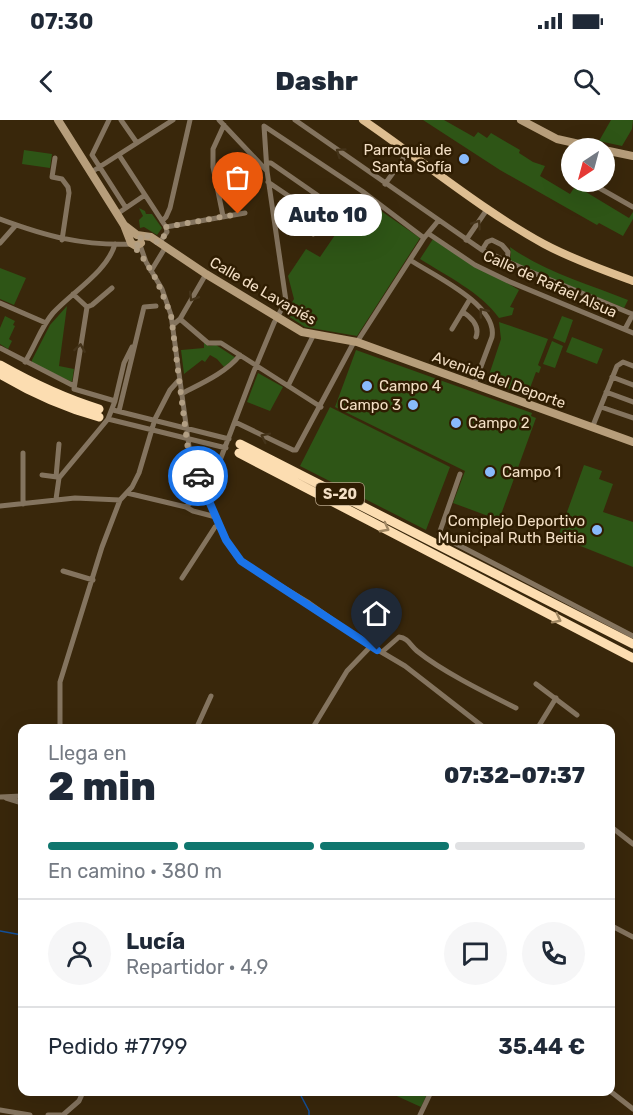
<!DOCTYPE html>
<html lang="es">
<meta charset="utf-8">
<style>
:root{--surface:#fff;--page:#f6f6f7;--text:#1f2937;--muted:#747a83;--line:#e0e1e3;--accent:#0f766e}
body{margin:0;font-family:Rubik,sans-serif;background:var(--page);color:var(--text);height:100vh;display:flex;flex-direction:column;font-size:22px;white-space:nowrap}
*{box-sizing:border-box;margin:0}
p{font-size:20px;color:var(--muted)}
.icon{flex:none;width:33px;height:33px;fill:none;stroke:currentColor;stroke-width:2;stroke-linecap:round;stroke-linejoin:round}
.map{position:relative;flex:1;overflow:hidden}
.side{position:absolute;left:18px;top:604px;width:597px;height:372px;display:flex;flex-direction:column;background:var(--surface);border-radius:12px;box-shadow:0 6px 24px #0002}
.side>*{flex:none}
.needle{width:39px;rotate:216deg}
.fabs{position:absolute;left:561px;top:18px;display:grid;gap:12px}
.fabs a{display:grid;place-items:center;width:54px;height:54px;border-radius:50%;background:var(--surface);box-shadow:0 6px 24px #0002;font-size:30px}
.pin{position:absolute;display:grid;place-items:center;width:51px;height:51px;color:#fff;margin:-62px -26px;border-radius:50% 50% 50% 0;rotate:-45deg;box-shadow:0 0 6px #0007}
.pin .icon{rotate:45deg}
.courier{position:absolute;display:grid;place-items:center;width:60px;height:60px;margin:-30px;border:4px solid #1a73e8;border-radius:50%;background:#fff;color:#222;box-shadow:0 2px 8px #0007}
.bubble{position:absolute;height:42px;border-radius:21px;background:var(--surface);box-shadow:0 6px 24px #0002;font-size:20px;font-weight:800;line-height:42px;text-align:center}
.overview em{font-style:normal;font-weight:800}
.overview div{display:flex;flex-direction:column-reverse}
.overview{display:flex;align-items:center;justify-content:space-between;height:102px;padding:0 30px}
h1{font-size:39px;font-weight:800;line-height:45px}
.bar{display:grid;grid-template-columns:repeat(4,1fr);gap:9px 6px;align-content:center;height:72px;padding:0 30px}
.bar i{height:8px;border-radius:4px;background:var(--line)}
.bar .on{background:var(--accent)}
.bar p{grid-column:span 4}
.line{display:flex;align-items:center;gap:15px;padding:0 30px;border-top:2px solid var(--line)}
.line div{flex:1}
.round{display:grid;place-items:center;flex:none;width:63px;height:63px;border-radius:32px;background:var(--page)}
.status{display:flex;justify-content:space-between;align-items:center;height:42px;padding:0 30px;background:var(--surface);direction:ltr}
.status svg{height:16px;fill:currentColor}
header{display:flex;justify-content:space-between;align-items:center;height:78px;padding:0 30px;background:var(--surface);font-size:27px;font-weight:800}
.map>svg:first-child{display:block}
</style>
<div class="status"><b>07:30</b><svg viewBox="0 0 49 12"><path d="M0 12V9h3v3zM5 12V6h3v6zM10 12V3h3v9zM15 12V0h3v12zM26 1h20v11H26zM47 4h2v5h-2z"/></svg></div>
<header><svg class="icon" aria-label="back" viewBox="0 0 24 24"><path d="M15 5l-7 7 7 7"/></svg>Dashr<svg class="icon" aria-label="search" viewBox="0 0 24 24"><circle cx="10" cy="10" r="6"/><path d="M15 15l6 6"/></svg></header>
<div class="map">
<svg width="633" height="995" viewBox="0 0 633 995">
<rect width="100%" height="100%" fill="#39270b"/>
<path fill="#2e5516" d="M423 0H444L474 17 478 12 487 18 491 13 520 30 519 33 533 42 545 46 540 56 570 74 578 62H592L586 72 629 98 633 92V99L623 116 599 103 597 105 500 50Z
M611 0H633L632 9 622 26 599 21Z
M24 30 52 34 50 48 22 44Z
M361 77 420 118 357 216 305 207 285 194 294 179 288 156 306 129 320 137Z
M139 88 145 91 146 94H152L162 108 157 115 144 107 140 108 139 100 143 96Z
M433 119 519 170 510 187 514 188 512 195 499 198C482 173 445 155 420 139Z
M510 127C545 152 588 164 628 180L624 188 509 141 511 135Z
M0 148 26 158 14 185 0 179Z
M67 186 59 246 74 249 72 262 32 243V240L50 205Z
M5 196 15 201 13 205 15 206 9 219 12 221 8 229 0 224V208Z
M562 196 573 200 565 223 553 218Z
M499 202 548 219 538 245 541 247 539 253 536 252 527 276 487 261 501 219Z
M572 217 603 229 597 244 566 232Z
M552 221 563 226 555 248 543 244Z
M204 222 209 226 216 225 236 238 224 247 217 239 210 235 205 242 202 240 184 254 181 230 204 228Z
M356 230 532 293 531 296 536 298 499 400 453 383 465 351 335 287Z
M258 253 283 267 270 291 247 282Z
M330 287 450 347 426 410 300 346Z
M584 345 602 351 599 359 613 364 603 392 633 402V447L558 417Z
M388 972H428L421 987Z"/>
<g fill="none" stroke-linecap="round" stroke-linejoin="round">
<path stroke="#13509a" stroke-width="1.5" d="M0 811 22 815
M299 972 309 991V995"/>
<path stroke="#84745f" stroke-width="5" d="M109 0 92 35 126 88
M121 0 137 23
M219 0 267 51
M295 0 482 130 529 151 632 194
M119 35 166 107 167 112 159 123
M55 38 52 57 62 59 68 67 69 73 62 120
M267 43H271L333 86
M604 46 611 32
M90 53 173 0
M268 62 324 100
M596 62 594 65 633 87
M385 64 408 32
M273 90H277L313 114
M117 94 145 75
M223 96 213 47V29L224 5
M0 99C46 116 82 126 132 124
M162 101 166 97 170 88 190 0
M166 107 245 93
M429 114 475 145 508 161 633 213
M466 120 488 88
M0 123 16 105
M140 125 146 142 162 169 171 195 191 341 222 411 236 436 254 450 309 483 361 520 405 546 486 609
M482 130 487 122 492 120 502 125 508 132 507 142
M410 140C433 155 498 185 492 217L474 265
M151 151 165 128
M73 174 87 187
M0 183 46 203
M87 187 92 185 112 168
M463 192C472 198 480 206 476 217
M180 199 206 154
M173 205 180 199 208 223H221L321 287
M452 209 470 179
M625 209 633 194
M357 222 424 118 438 101
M0 228 74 266
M25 242C35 226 41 207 53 193 72 172 107 152 115 124
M612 257 633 265
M288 266 313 216
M606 272 633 282
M181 274C200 264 226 253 240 235
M115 281 124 243 132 227
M601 287 633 298
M113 290 229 319
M119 291 144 187 156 186
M108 299 226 328
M235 302 293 330H296L354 222
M592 308 617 246 623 242 633 246
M23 333V384
M205 335 220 341
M460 354 439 414 441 416 633 516
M42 355 57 357
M56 357 59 324
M127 373 186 387 193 391 216 397
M56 379 59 358 108 299 115 281 74 269 87 187
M0 386 75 378 120 380
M186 387 211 364 254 251 274 203 286 181 267 51 264 6 362 71 424 118
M63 451 93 460
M182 458 215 407 219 405
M382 532 399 517C408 518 410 525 417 531 443 552 486 573 516 588
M536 564 577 595
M60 609V562L102 427 120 380 132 367 139 353 155 299 170 270 179 260
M196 609 211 576
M312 609 347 551 371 526
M537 609 556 578
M0 677 22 676
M6 678 22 683
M610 706 633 724
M610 805 633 817
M610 971 633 989
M0 990 30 995
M48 995H61
M63 995 79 981 83 972
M420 995 431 972"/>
<path stroke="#b79e7b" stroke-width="8" d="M58 0 124 105 131 123 136 126 141 123
M521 0 557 19 597 28
M604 30 633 36
M124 105 137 115 151 117 206 154 302 212 357 222 633 322"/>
<path stroke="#debe91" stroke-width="8" d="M363 0C423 41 480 89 544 124 572 139 603 150 633 161"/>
<path stroke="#fcddb1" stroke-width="9" d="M0 245C32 263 63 278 99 289
M0 254C32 273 63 287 99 297
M240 324 633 524
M239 333 633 538"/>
</g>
<defs><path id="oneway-chevron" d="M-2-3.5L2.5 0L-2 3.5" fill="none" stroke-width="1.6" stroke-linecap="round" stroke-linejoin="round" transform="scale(1.5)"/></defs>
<g stroke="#443319">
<use href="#oneway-chevron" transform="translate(340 32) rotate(-145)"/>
<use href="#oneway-chevron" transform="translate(477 104) rotate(-56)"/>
<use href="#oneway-chevron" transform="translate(193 177) rotate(121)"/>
<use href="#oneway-chevron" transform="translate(483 192) rotate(-129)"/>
<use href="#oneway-chevron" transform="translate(80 228) rotate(-81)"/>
<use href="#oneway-chevron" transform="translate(265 317) rotate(-154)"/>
</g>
<g stroke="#a08762">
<use href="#oneway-chevron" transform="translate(385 408) rotate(28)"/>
<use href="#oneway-chevron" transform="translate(557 499) rotate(27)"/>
</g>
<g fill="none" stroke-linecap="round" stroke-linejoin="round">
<path stroke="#b29f84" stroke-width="6" stroke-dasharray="0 10.8" d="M198 356 188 330 171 195 157 161 146 142 133 125H140L142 120 139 116H147L159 123 167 112 166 107 238 94"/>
<path stroke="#1a73e8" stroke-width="8" d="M198 356 226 420 241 441 377 530"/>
</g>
<g fill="#89bafc" stroke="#2f1d02" stroke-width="2">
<circle cx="464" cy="39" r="6"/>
<circle cx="367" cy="266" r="6"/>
<circle cx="413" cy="285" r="6"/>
<circle cx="456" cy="303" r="6"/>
<circle cx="490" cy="352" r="6"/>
<circle cx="597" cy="410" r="6"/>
</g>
<g text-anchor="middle" stroke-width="5" stroke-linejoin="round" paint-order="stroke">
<rect fill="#2f1d02" stroke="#b8a58a" stroke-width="1.5" x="316" y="363" width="48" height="22" rx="4.5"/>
<g font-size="14" font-weight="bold" fill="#f3dfc5">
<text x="340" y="379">S-20</text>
</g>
<g font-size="15" fill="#f3dfc5" stroke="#2f1d02" text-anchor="end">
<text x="452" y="35">Parroquia de<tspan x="452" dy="17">Santa Sofía</tspan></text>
<text x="379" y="271" text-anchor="start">Campo 4</text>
<text x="401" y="290">Campo 3</text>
<text x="468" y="308" text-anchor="start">Campo 2</text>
<text x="502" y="357" text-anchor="start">Campo 1</text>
<text x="585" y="406">Complejo Deportivo<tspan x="585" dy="17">Municipal Ruth Beitia</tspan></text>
</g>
<g font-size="15" fill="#f3dfc5" stroke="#2f1d02">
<text transform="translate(550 164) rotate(24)" y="5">Calle de Rafael Alsua</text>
<text transform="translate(263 171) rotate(30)" y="5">Calle de Lavapiés</text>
<text transform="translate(499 260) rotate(20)" y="5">Avenida del Deporte</text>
</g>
</g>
</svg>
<div class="fabs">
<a><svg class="needle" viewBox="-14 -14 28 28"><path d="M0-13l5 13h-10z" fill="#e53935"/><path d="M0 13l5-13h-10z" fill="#747a83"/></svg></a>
</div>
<div class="pin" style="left:238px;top:94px;background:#ea580c"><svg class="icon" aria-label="bag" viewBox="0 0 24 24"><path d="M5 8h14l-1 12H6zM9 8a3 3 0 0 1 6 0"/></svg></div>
<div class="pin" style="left:377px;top:530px;background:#1f2937"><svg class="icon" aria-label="home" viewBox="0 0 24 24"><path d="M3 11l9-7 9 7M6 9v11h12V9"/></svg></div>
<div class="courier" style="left:198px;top:356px"><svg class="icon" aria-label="car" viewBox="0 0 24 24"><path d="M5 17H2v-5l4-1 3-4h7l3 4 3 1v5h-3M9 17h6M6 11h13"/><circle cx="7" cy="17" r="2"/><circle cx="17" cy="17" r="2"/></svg></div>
<div class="bubble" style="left:274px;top:74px;width:108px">Auto 10</div>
<section class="side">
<div class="overview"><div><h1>2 min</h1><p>Llega en</p></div><em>07:32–07:37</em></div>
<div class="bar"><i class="on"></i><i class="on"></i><i class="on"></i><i></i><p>En camino · 380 m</p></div>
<div class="line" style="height:108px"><a class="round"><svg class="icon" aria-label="person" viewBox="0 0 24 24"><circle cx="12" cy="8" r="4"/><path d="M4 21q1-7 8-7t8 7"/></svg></a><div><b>Lucía</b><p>Repartidor · 4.9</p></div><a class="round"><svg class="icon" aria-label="chat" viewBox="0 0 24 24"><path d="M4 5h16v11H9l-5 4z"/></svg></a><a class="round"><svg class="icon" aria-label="phone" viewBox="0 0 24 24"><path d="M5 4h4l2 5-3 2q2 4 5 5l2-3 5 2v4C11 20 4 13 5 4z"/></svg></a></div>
<div class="line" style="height:78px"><div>Pedido #7799</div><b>35.44 €</b></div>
</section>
</div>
